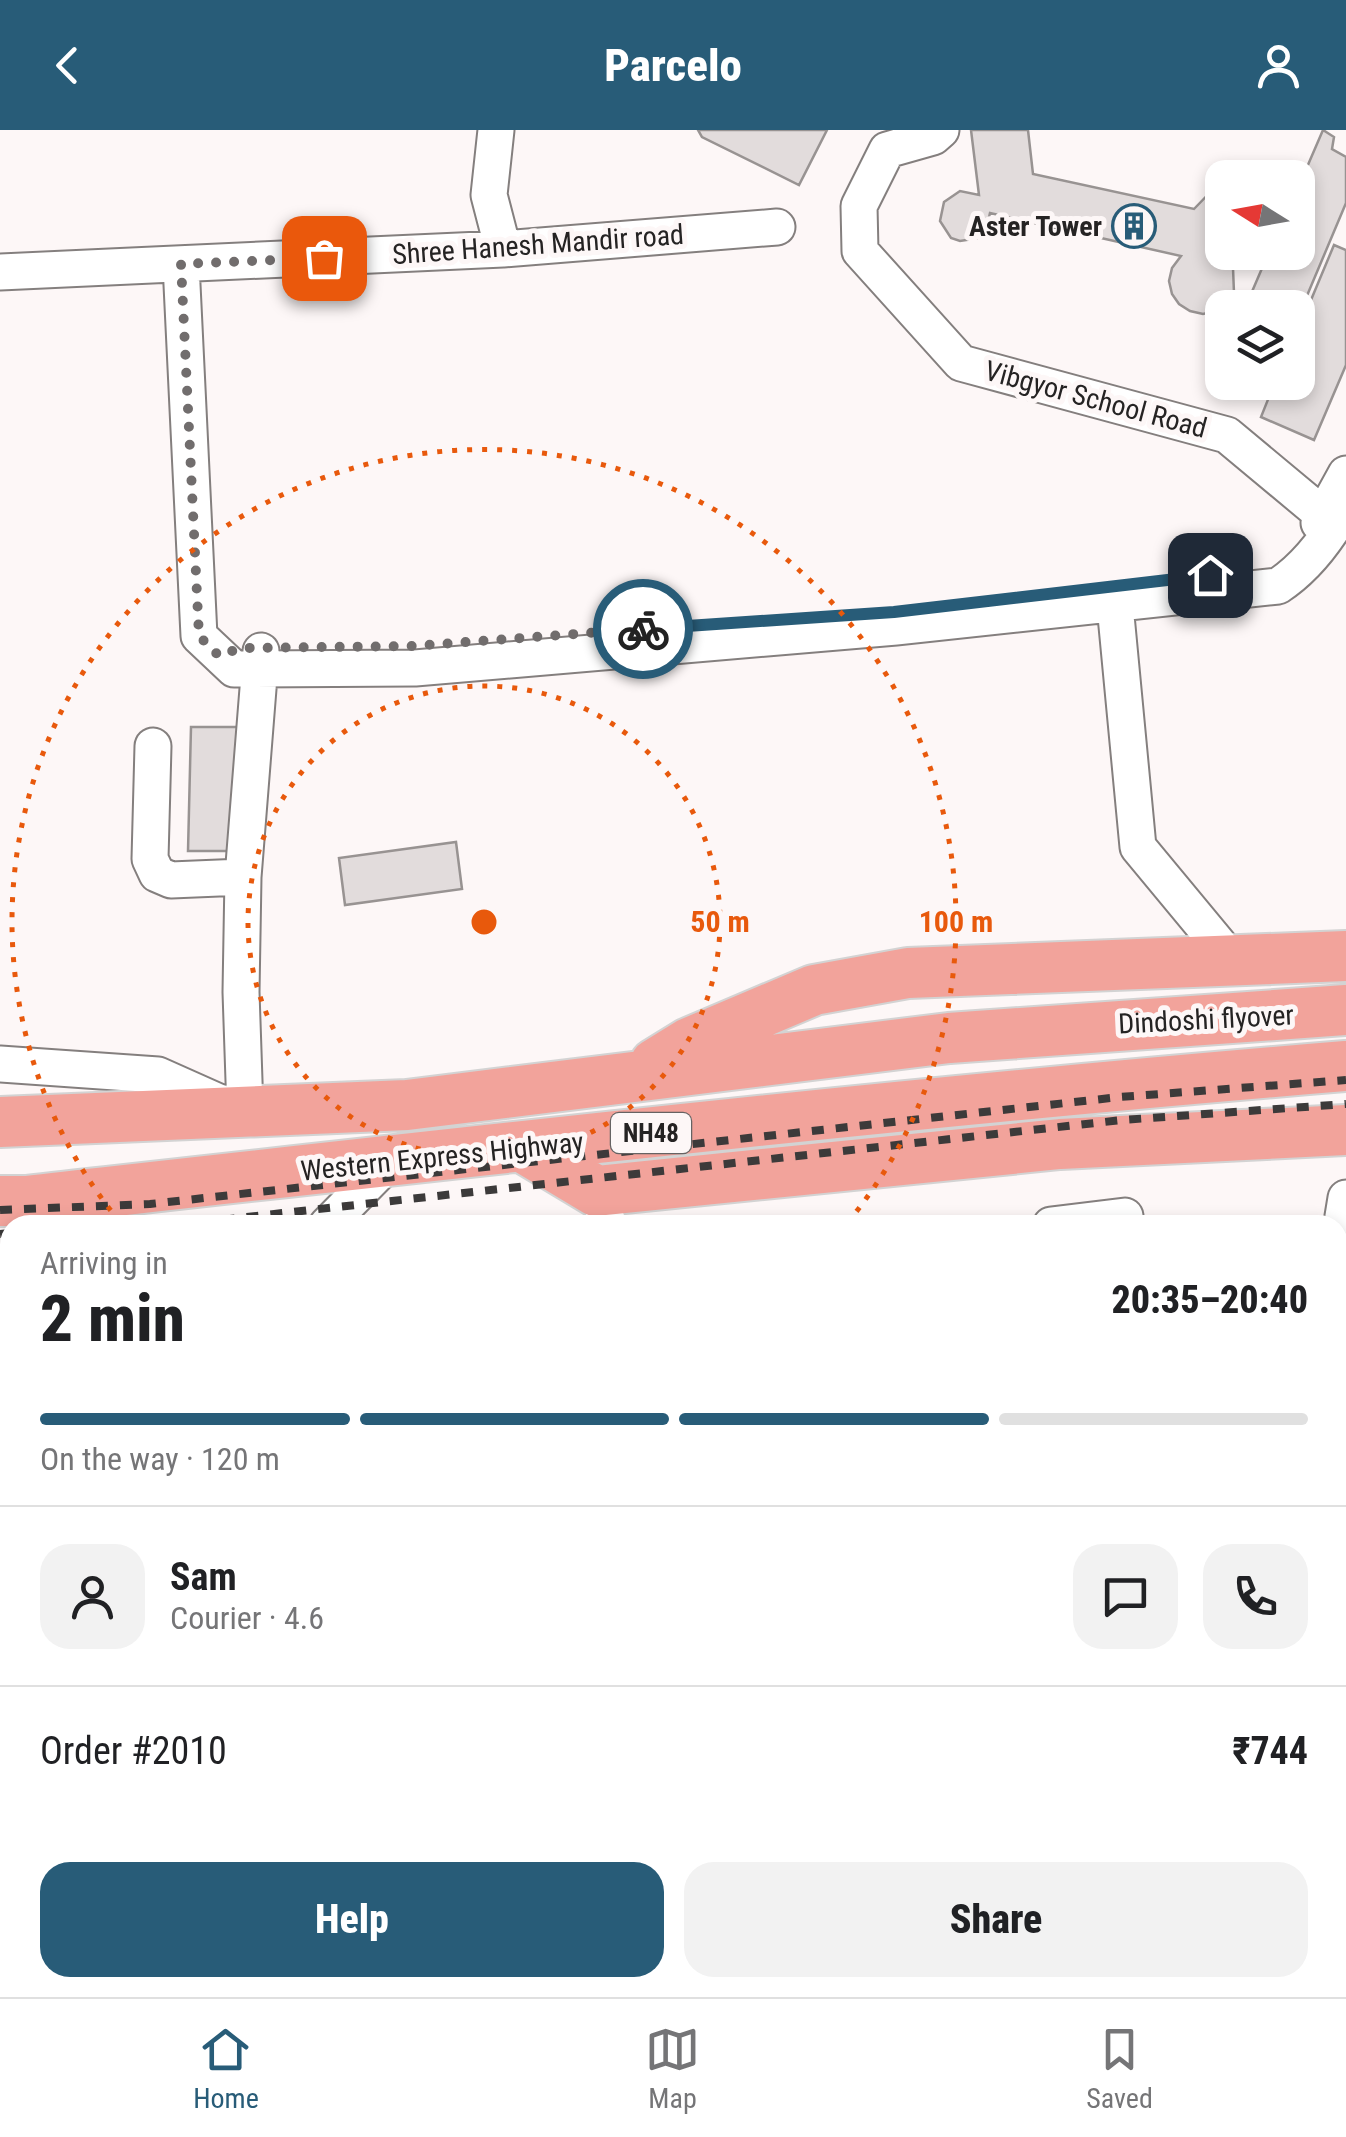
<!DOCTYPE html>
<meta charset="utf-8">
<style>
:root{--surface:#fff;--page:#f2f2f2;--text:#202124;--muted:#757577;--line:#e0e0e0;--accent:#285c78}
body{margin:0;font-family:"Roboto Condensed",sans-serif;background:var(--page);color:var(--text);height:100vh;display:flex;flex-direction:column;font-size:38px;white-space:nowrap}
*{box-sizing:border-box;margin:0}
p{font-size:32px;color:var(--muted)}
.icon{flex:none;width:55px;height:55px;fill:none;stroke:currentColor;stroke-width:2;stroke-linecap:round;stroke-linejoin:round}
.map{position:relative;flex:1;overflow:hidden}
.details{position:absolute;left:0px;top:1085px;width:1348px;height:782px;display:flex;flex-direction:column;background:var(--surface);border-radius:30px 30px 0 0;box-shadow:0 5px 15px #0003}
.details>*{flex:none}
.needle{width:65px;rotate:281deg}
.tools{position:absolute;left:1205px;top:30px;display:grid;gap:20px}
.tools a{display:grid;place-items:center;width:110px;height:110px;border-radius:20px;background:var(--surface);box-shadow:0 5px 15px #0003;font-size:50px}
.pin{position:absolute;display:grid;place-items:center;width:85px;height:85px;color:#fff;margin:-42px;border-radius:20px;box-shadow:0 5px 15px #0006}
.courier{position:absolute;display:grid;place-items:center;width:100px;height:100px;margin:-50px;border:8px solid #285c78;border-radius:50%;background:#fff;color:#222;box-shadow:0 2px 12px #0007}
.head em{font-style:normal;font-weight:800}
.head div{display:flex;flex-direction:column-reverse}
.head{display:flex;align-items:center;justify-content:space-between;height:170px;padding:0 40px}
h1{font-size:65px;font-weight:800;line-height:75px}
.bar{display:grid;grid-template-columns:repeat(4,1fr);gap:15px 10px;align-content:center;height:120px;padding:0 40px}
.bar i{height:12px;border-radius:8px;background:var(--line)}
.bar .active{background:var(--accent)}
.bar p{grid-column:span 4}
.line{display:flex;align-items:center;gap:25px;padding:0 40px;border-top:2px solid var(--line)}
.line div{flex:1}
.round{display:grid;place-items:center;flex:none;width:105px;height:105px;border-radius:30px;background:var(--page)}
.primary-button{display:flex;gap:20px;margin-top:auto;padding:20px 40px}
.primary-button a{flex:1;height:115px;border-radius:30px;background:var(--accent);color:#fff;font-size:40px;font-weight:800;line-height:115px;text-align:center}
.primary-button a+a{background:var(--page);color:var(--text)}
header{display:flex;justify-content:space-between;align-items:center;height:130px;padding:0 40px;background:var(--accent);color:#fff;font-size:45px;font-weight:800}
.dock{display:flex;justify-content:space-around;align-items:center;height:140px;border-top:2px solid var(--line);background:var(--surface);font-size:28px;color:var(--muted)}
.dock a{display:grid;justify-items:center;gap:5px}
.dock .active{color:var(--accent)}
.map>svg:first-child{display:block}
</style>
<header><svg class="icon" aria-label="back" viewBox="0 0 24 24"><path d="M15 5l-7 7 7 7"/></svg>Parcelo<svg class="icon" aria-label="person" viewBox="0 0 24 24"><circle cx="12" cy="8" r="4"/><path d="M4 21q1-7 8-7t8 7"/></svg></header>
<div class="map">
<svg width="1346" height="1867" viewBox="0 0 1346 1867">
<rect width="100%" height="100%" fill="#fdf7f7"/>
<path fill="#e2dcdc" stroke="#989392" stroke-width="2.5" d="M698 0H827L799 55 702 7Z
M971 0H1028L1033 44 1194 79 1222 50V122H1227L1226 127 1233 138 1234 163 1216 181 1203 184 1190 181 1179 174 1172 164 1169 151 1172 138 1181 126 990 83 986 100 979 108 960 111 951 108 940 91 944 72 960 61 979 65Z
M1323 0 1334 7 1332 19 1346 27V73L1298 187V178H1245L1269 122H1298V58Z
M1235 37 1245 48H1225Z
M1334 115 1346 120V235L1314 310 1261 287 1275 252H1298V201Z
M191 597H238L236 721H188Z
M456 712 462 759 345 775 339 728Z
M10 1292V1437L0 1438V1293Z
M4 1524 10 1545 0 1551V1525Z
M1338 1663 1346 1669V1801L1338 1796Z"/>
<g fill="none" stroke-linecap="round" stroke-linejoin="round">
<g stroke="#847f7e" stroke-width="39">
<path id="minor" d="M496 0 489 65 503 119
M941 0 933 7 887 20 859 76 860 121 961 233 1227 305 1335 395
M181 134 199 506 234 539 415 538 896 497 1278 456C1307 437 1329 407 1346 376
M0 142 503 119 777 97
M1319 393 1346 344
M1115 475 1138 717 1230 828
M153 616 150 729 157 744 171 750 243 747 261 521
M243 747 241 862 245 980
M0 934 158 945 232 978
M596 1061 609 1095
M327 1095 392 1029
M1051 1095 1125 1086
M1338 1117 1346 1068
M0 1137H10
M1338 1296 1346 1297
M1011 1867 1023 1858"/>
</g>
<g stroke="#d3d3d3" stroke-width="54">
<path id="highway" d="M655 934 689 913 814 860 908 843 1346 826
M0 992 407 975 949 908 1346 880
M526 1019 596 1061 1060 1014 1346 1000
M0 1071H26C466 1022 905 972 1346 936"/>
</g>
<use href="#minor" stroke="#fff" stroke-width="35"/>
<use href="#highway" stroke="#f2a39b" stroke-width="50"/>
<path stroke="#3c3a3a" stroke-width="8" stroke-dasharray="12 12" stroke-linecap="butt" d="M0 1080 150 1074 1120 967 1346 950
M175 1095 1122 990 1346 974
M0 1104 10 1103"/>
</g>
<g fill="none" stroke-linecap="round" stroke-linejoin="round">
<path stroke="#716d6d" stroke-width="10" stroke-dasharray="0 18" d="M324 128 181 134 199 506 219 526 240 518 413 516 643 499"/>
<path stroke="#285c78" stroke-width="12" d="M643 499 894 482 1210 445"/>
</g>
<g fill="none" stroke="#e8590c" stroke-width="5" stroke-dasharray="5 10">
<circle cx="484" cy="792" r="236"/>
<path d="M120 1092A472 472 0 1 1 848 1092"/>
</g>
<defs>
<g id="building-ring" transform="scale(2.25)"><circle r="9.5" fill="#fdf7f7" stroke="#285c78" stroke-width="1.5"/><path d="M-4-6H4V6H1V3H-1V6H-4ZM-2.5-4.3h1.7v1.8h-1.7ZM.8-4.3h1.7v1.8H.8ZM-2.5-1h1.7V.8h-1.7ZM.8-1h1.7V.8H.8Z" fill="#285c78"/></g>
</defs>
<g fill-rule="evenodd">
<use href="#building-ring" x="1134" y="96"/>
</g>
<g text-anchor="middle" stroke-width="10" stroke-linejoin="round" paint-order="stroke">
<rect fill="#fdf7f7" stroke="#666363" stroke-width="2.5" x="611" y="983" width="80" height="40" rx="8"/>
<g font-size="25" font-weight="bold" fill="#252323">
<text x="651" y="1012">NH48</text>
</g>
<g font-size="28" font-weight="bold" fill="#252323" stroke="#fdf7f7" text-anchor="end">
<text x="1102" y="106">Aster Tower</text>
</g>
<g font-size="28" fill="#252323" stroke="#fdf7f7">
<text transform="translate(538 114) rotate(-4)" y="10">Shree Hanesh Mandir road</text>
<text transform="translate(1096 269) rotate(15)" y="10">Vibgyor School Road</text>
<text transform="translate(1206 889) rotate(-3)" y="10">Dindoshi flyover</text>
<text transform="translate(442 1026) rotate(-6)" y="10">Western Express Highway</text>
</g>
</g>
<circle cx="484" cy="792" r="15" fill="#e8590c" stroke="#fdf7f7" stroke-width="5"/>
<g font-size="30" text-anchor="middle" font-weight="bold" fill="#e8590c" stroke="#fdf7f7" stroke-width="10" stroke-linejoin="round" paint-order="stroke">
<text x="720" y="802">50 m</text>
<text x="956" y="802">100 m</text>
</g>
</svg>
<div class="tools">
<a><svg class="needle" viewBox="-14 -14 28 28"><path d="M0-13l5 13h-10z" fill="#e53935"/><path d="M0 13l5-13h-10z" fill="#757577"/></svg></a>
<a><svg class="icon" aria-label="layers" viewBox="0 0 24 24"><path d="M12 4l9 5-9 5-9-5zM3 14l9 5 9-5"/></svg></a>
</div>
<div class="pin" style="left:324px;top:128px;background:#ea580c"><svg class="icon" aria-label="bag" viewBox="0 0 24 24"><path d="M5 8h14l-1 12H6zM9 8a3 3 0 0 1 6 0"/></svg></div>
<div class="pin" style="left:1210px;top:445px;background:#1f2937"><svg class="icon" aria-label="home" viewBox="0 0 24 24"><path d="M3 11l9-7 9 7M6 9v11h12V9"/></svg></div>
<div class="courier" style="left:643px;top:499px"><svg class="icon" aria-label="bike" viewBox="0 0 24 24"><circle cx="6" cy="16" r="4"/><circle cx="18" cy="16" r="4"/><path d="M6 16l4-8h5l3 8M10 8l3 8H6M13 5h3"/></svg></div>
<section class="details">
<div class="head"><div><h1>2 min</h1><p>Arriving in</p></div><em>20:35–20:40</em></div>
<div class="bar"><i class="active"></i><i class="active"></i><i class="active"></i><i></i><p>On the way · 120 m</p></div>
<div class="line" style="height:180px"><a class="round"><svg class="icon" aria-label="person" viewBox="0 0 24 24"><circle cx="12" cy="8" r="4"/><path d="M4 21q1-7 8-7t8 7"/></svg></a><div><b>Sam</b><p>Courier · 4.6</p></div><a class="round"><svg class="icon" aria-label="chat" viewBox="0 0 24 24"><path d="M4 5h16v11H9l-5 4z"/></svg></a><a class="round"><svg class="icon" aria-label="phone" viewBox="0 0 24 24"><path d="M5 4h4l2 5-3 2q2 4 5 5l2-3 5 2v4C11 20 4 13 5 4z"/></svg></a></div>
<div class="line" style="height:130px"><div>Order #2010</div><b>₹744</b></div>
<div class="primary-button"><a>Help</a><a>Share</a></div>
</section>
</div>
<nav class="dock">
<a class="active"><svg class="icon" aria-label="home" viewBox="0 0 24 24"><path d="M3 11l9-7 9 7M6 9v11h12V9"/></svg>Home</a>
<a><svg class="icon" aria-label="map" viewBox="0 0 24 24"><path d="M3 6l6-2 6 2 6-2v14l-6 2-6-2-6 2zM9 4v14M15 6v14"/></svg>Map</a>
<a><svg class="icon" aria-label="saved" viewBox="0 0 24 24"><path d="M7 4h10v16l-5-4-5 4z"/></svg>Saved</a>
</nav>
